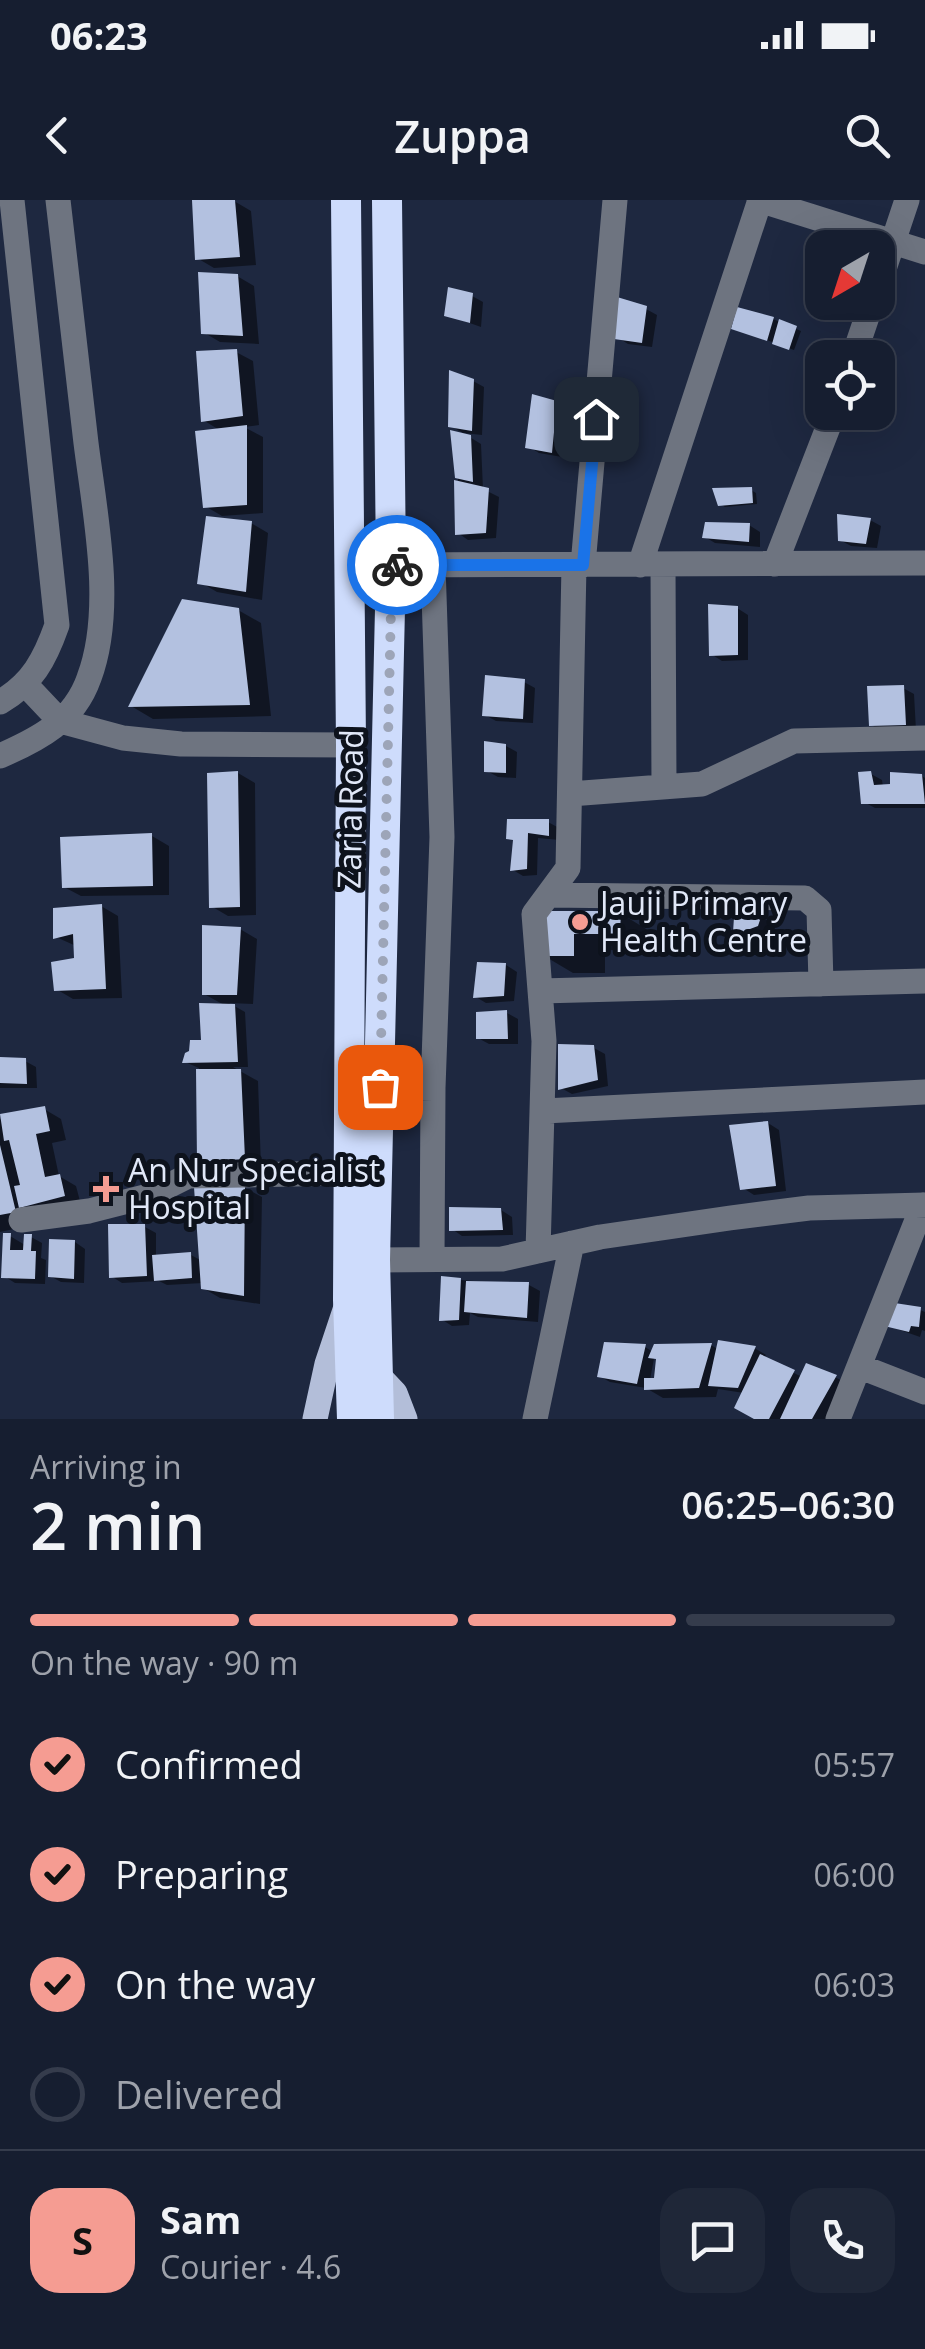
<!DOCTYPE html>
<meta charset="utf-8">
<style>
:root{--surface:#161e30;--page:#1f2738;--text:#f1f3f6;--muted:#9ea2ab;--line:#353c4c;--accent:#f59c92}
body{margin:0;font-family:"Open Sans",sans-serif;background:var(--page);color:var(--text);height:100vh;display:flex;flex-direction:column;font-size:38px;white-space:nowrap}
*{box-sizing:border-box;margin:0}
p{font-size:32px;color:var(--muted)}
.icon{flex:none;width:55px;height:55px;fill:none;stroke:currentColor;stroke-width:2;stroke-linecap:round;stroke-linejoin:round}
.map{position:relative;height:1219px;overflow:hidden}
.sheet{display:flex;flex-direction:column;background:var(--surface);flex:1}
.sheet>*{flex:none}
.needle{width:65px;rotate:219deg}
.controls{position:absolute;left:805px;top:30px;display:grid;gap:20px}
.controls a{display:grid;place-items:center;width:90px;height:90px;border-radius:20px;background:var(--surface);box-shadow:0 10px 40px #0002,0 0 0 2px var(--line);font-size:50px}
.pin{position:absolute;display:grid;place-items:center;width:85px;height:85px;color:#fff;margin:-42px;border-radius:20px;box-shadow:0 5px 15px #0006}
.courier{position:absolute;display:grid;place-items:center;width:100px;height:100px;margin:-50px;border:8px solid #1a73e8;border-radius:50%;background:#fff;color:#222;box-shadow:0 2px 12px #0007}
.summary em{font-style:normal;font-weight:600}
.summary div{display:flex;flex-direction:column-reverse}
.summary{display:flex;align-items:center;justify-content:space-between;height:170px;padding:0 30px}
h1{font-size:65px;font-weight:600;line-height:75px}
.bar{display:grid;grid-template-columns:repeat(4,1fr);gap:15px 10px;align-content:center;height:120px;padding:0 30px}
.bar i{height:12px;border-radius:8px;background:var(--line)}
.bar .selected{background:var(--accent)}
.bar p{grid-column:span 4}
.line{display:flex;align-items:center;gap:25px;padding:0 30px;border-top:2px solid var(--line)}
.line div{flex:1}
.round{display:grid;place-items:center;flex:none;width:105px;height:105px;border-radius:30px;background:var(--page)}
ol{padding:0 30px;list-style:none}
li{display:flex;align-items:center;gap:30px;height:110px}
li p{margin-inline-start:auto}
li .icon{padding:10px;border-radius:50%;background:var(--accent);color:#111;stroke-width:4}
li:last-child{color:var(--muted)}
li i{width:55px;height:55px;border:5px solid var(--line);border-radius:50%}
.status{display:flex;justify-content:space-between;align-items:center;height:70px;padding:0 50px;background:var(--surface);direction:ltr}
.status svg{height:28px;fill:currentColor}
header{display:flex;justify-content:space-between;align-items:center;height:130px;padding:0 30px;background:var(--surface);font-size:45px;font-weight:600}
.map>svg:first-child{display:block}
</style>
<div class="status"><b>06:23</b><svg viewBox="0 0 49 12"><path d="M0 12V9h3v3zM5 12V6h3v6zM10 12V3h3v9zM15 12V0h3v12zM26 1h20v11H26zM47 4h2v5h-2z"/></svg></div>
<header><svg class="icon" aria-label="back" viewBox="0 0 24 24"><path d="M15 5l-7 7 7 7"/></svg>Zuppa<svg class="icon" aria-label="search" viewBox="0 0 24 24"><circle cx="10" cy="10" r="6"/><path d="M15 15l6 6"/></svg></header>
<div class="map">
<svg width="925" height="1219" viewBox="0 0 925 1219">
<rect width="100%" height="100%" fill="#1e2840"/>
<path fill="#0007" fill-rule="evenodd" d="M234 1 251 11 256 65 214 68 197 58Z
M237 76 254 86 259 144 220 142 203 132Z
M472 96 483 102 481 127 447 115Z
M646 109 657 115 652 147 628 144 617 137Z
M773 119 801 131 794 150 734 128Z
M236 152 253 161 259 225 244 227 263 237V313L222 316 205 306 221 231 203 220Z
M473 181 484 187 482 235 463 233 451 226Z
M556 203 567 210 562 257 539 253 528 246Z
M453 233 465 234 463 233 481 244 483 289 499 297 496 338 468 340 458 333V280Z
M751 290 756 293 757 304 725 307 720 304Z
M870 320 881 326 877 348 851 346 840 340Z
M251 323 268 333 262 400 217 392 200 382Z
M749 325 760 332V347L715 343 705 337Z
M737 408 748 415V460L722 461 711 454Z
M238 410 261 423 271 516 153 519 131 506Z
M524 482 535 488 533 523 496 521 485 515Z
M903 488 914 494 916 530 882 531 871 525Z
M506 546 517 552 516 578 498 577 487 571Z
M238 573 255 583 256 715 228 716 211 706Z
M871 574 882 580 883 587 922 576 925 578V608H875L864 602Z
M548 622 559 628V640L538 638 537 675 523 676 513 670 516 642 509 638Z
M152 636 169 646V695L81 696 64 687Z
M101 706 118 716 122 798 73 799 56 789 76 760V746L56 737Z
M541 713H620L651 732V751L605 750V773H573L541 754Z
M761 717 772 723 769 731 760 734 763 753H745L734 747 736 719Z
M240 729 257 739 253 804 229 803 245 812 248 867H233L258 881 261 967 217 971 200 961 199 868 185 862 204 842 226 806 204 794Z
M506 765 517 772 514 801 486 803 476 797Z
M507 813 518 819V844H489L478 838Z
M594 848 605 854 608 886 572 894 561 888Z
M0 860 25 861 36 867 37 888H0Z
M44 909 61 919 66 940 52 943 59 976 76 986 81 1005 37 1024 0 1032V919Z
M768 923 779 930 786 991 754 995 743 988Z
M245 988 262 997 260 1104 220 1098 203 1088V1083L167 1085 159 1081 122 1083 111 1076 145 1027 156 1033V1057L191 1055 202 1061Z
M501 1010 512 1017 513 1035 462 1036 452 1029Z
M10 1036 25 1045 31 1037 42 1043 41 1058 46 1060 45 1084 15 1083 4 1076Z
M75 1042 85 1049 84 1083 61 1082 50 1076Z
M460 1080 529 1085 540 1091 538 1122 478 1117 470 1113 469 1125 452 1126 441 1119Z
M920 1110 925 1112V1131L922 1130 920 1137 883 1124Z
M720 1143 756 1149 766 1155 764 1158 802 1177H835L846 1183 826 1219H758L744 1193 718 1189 716 1197 663 1198 646 1188 610 1182 599 1176 645 1147 653 1152 655 1146 711 1145 719 1150ZM655 1153 659 1154 657 1180H650Z"/>
<path fill="#b3c1e0" d="M192 0H235L240 57 195 60Z
M198 72 238 74 243 136 201 134Z
M448 87 473 93 470 123 444 116Z
M617 97 647 106 642 143 614 139Z
M737 107 774 117 767 141 731 129Z
M779 119 797 126 789 150 772 144Z
M237 149 243 216 201 222 196 151Z
M449 170 474 179 472 231 448 227Z
M532 194 557 201 552 253 525 248Z
M247 225V305L203 308 195 231Z
M450 230 471 235 473 282 455 278Z
M454 280 489 288 486 333 455 335Z
M752 287 753 303 718 306 712 288Z
M837 314 871 318 866 344 838 341Z
M206 316 252 321 246 392 197 384Z
M705 322 750 323 749 342 702 338Z
M182 399 239 408 250 505 128 507Z
M708 404 738 406V455L709 456Z
M485 475 525 479 523 519 482 516Z
M904 485 906 525 869 526 867 486Z
M484 541 506 544V573L484 572Z
M238 571 240 707 209 708 207 573Z
M871 571 874 585 890 584V572L922 574 925 604H861L858 572Z
M507 619H549V636L528 633 527 669 510 671 513 640 506 639Z
M152 633 153 686 62 688 60 637Z
M102 704 106 789 54 791 51 762 74 758 73 734 53 739V708Z
M539 711H621L620 734H574V756H539Z
M762 714 758 726 750 729 753 748H732L734 717Z
M202 725 241 727 237 795H202Z
M477 762 506 763 504 796 473 798Z
M199 803 235 804 238 862 182 863 185 853 189 851 190 840H201Z
M507 810 508 839H476V812Z
M558 844 594 845 598 880 558 890Z
M0 857 26 858 27 884 0 883Z
M196 869H241L245 959 197 962Z
M45 906 50 931 36 934 45 977 60 974 65 996 19 1008 14 986 20 985 9 940 4 941 0 914Z
M768 921 776 986 740 990 729 925Z
M0 945 16 1012 0 1015Z
M245 985 244 1096 201 1089 194 987Z
M449 1007 501 1008 503 1030 449 1031Z
M108 1024H145L147 1076 109 1078Z
M3 1033H11L10 1050H23L24 1034H32L31 1051H36L35 1079 1 1078Z
M49 1039 75 1040 74 1079 48 1077Z
M191 1052 192 1078 154 1081 152 1055Z
M441 1076 461 1078 459 1120 439 1121Z
M466 1081 529 1082 527 1118 464 1112Z
M888 1102 921 1107 919 1127 911 1126 909 1132 880 1125Z
M718 1140 756 1146 738 1188 708 1186Z
M604 1142 646 1144 637 1184 597 1177Z
M712 1143 699 1188 644 1190V1178H654L656 1159 648 1158 654 1144Z
M760 1154 795 1170 769 1219H754L734 1208Z
M806 1163 837 1175 812 1219H780Z"/>
<g fill="none" stroke-linecap="round" stroke-linejoin="round">
<path stroke="#6e7480" stroke-width="25" d="M759 0 925 52
M878 87 907 0
M853 158 872 102
M775 364 834 212
M391 365 925 363
M583 365 615 0
M640 365 760 0
M663 365 664 587
M26 485 60 521 123 538 181 544 351 545
M0 502C32 484 45 459 57 425L12 0
M0 556C39 539 74 521 89 478 115 409 95 315 86 243 77 162 67 81 58 0
M570 594 702 584 794 541 925 538
M548 695 805 698 819 710 821 784
M540 791 925 781
M379 887 433 888
M544 911 925 892
M21 1020 89 1011 148 996 188 976 349 973
M538 1051 544 841 534 714 568 668 574 365
M432 1058 433 888 442 637 433 365
M375 1060 502 1059 600 1037 730 1018 809 1008 925 1005
M861 1167 925 1192
M535 1219 572 1043
M838 1219 923 1005"/>
<path stroke="#b3bed9" stroke-width="25" d="M378 1175 395 1193 405 1219
M315 1219 327 1164 345 1110"/>
<path stroke="#cedcfc" stroke-width="30" d="M346 0 351 545 348 1100 352 1219
M379 1219 375 1060 391 365 387 0"/>
</g>
<g fill="none" stroke-linecap="round" stroke-linejoin="round">
<path stroke="#9da5b8" stroke-width="10" stroke-dasharray="0 18" d="M380 887 392 365H397"/>
<path stroke="#1a73e8" stroke-width="12" d="M397 365H583L596 219"/>
</g>
<g fill="#f59c92" stroke="#0d121c" stroke-width="4">
<circle cx="580" cy="722" r="10"/>
<path d="M101 974h10v10h10v10h-10v10h-10v-10h-10v-10h10z"/>
</g>
<g text-anchor="middle" stroke-width="10" stroke-linejoin="round" paint-order="stroke">
<g font-size="32" fill="#e1e8f8" stroke="#0d121c">
<text transform="translate(351 609) rotate(-89)" y="11">Zaria Road</text>
</g>
<g font-size="32" fill="#e1e8f8" stroke="#0d121c" text-anchor="start">
<text x="600" y="715">Jauji Primary<tspan x="600" dy="37">Health Centre</tspan></text>
<text x="128" y="982">An Nur Specialist<tspan x="128" dy="37">Hospital</tspan></text>
</g>
</g>
</svg>
<div class="controls">
<a><svg class="needle" viewBox="-14 -14 28 28"><path d="M0-13l5 13h-10z" fill="#e53935"/><path d="M0 13l5-13h-10z" fill="#9ea2ab"/></svg></a>
<a><svg class="icon" aria-label="locate" viewBox="0 0 24 24"><circle cx="12" cy="12" r="6"/><path d="M12 2v4M12 18v4M2 12h4M18 12h4"/></svg></a>
</div>
<div class="pin" style="left:380px;top:887px;background:#ea580c"><svg class="icon" aria-label="bag" viewBox="0 0 24 24"><path d="M5 8h14l-1 12H6zM9 8a3 3 0 0 1 6 0"/></svg></div>
<div class="pin" style="left:596px;top:219px;background:#1f2937"><svg class="icon" aria-label="home" viewBox="0 0 24 24"><path d="M3 11l9-7 9 7M6 9v11h12V9"/></svg></div>
<div class="courier" style="left:397px;top:365px"><svg class="icon" aria-label="bike" viewBox="0 0 24 24"><circle cx="6" cy="16" r="4"/><circle cx="18" cy="16" r="4"/><path d="M6 16l4-8h5l3 8M10 8l3 8H6M13 5h3"/></svg></div>
</div>
<section class="sheet">
<div class="summary"><div><h1>2 min</h1><p>Arriving in</p></div><em>06:25–06:30</em></div>
<div class="bar"><i class="selected"></i><i class="selected"></i><i class="selected"></i><i></i><p>On the way · 90 m</p></div>
<ol>
<li><svg class="icon" aria-label="check" viewBox="0 0 24 24"><path d="M5 12l5 5 9-10"/></svg>Confirmed<p>05:57</p></li>
<li><svg class="icon" aria-label="check" viewBox="0 0 24 24"><path d="M5 12l5 5 9-10"/></svg>Preparing<p>06:00</p></li>
<li><svg class="icon" aria-label="check" viewBox="0 0 24 24"><path d="M5 12l5 5 9-10"/></svg>On the way<p>06:03</p></li>
<li><i></i>Delivered</li>
</ol>
<div class="line" style="height:180px"><b class="round" style="background:var(--accent);color:#111">S</b><div><b>Sam</b><p>Courier · 4.6</p></div><a class="round"><svg class="icon" aria-label="chat" viewBox="0 0 24 24"><path d="M4 5h16v11H9l-5 4z"/></svg></a><a class="round"><svg class="icon" aria-label="phone" viewBox="0 0 24 24"><path d="M5 4h4l2 5-3 2q2 4 5 5l2-3 5 2v4C11 20 4 13 5 4z"/></svg></a></div>
</section>
